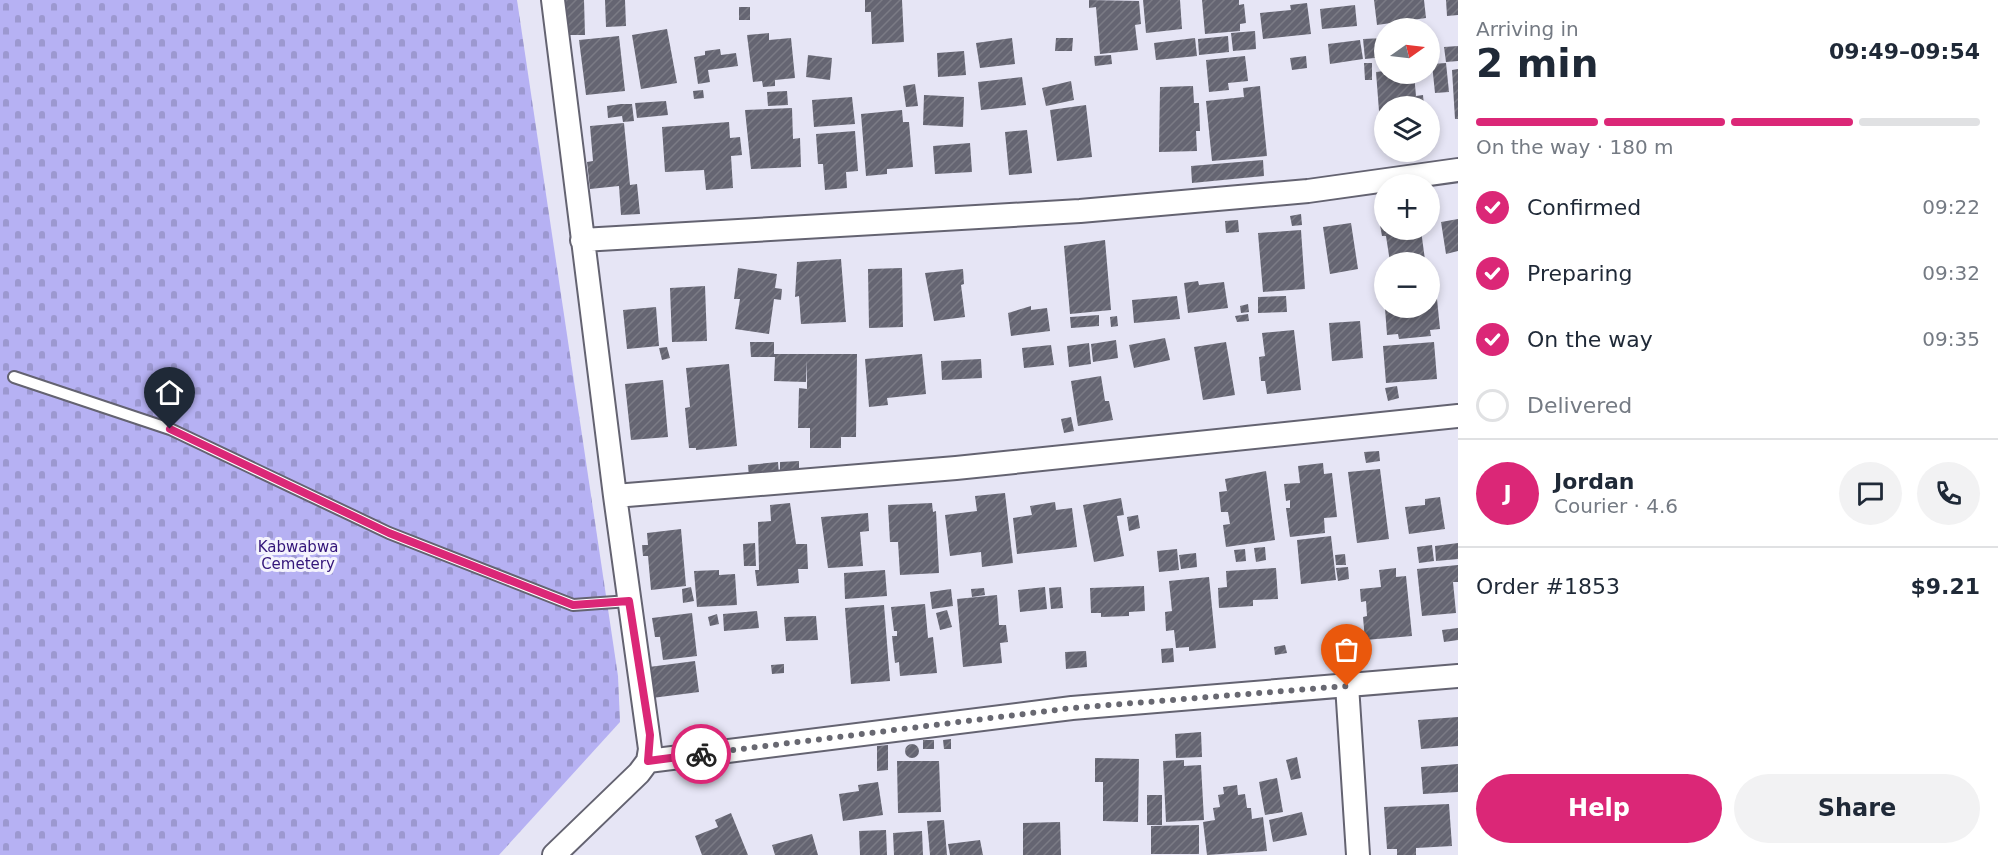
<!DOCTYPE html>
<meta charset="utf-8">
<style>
:root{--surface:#fff;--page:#f2f2f3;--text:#1f2937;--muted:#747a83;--line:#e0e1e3;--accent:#db2777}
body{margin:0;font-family:"DejaVu Sans",sans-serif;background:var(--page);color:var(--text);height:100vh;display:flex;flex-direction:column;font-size:22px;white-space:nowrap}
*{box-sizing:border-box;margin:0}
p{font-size:20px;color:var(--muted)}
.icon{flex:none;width:33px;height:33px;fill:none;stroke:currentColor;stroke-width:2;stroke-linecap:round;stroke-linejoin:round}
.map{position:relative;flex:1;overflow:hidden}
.drawer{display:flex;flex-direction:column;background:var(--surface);width:540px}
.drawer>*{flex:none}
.needle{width:39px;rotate:76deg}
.buttons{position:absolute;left:1374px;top:18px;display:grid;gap:12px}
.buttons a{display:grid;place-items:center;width:66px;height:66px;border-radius:50%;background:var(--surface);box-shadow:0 3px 9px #0003;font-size:30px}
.pin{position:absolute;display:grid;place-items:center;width:51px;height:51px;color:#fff;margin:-62px -26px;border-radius:50% 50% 50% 0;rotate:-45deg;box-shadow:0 0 6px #0007}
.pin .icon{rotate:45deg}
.courier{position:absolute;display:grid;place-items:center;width:60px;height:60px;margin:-30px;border:4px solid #db2777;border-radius:50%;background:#fff;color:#222;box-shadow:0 2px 8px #0007}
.overview em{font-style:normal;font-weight:700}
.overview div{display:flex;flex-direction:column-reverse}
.overview{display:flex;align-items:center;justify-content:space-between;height:102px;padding:0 18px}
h1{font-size:39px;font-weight:700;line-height:45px}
.bar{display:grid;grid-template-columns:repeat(4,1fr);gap:9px 6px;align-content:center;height:72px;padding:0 18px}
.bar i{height:8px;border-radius:4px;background:var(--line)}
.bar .selected{background:var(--accent)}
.bar p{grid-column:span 4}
.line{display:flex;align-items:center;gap:15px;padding:0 18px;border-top:2px solid var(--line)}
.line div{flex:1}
.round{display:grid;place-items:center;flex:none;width:63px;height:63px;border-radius:32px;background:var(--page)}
ol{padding:0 18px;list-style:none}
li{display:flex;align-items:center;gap:18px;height:66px}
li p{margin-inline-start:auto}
li .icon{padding:6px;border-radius:50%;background:var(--accent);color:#fff;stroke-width:4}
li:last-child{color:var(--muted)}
li i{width:33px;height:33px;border:3px solid var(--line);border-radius:50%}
.primary-button{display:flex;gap:12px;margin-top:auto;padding:12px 18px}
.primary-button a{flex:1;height:69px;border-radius:36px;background:var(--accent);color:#fff;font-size:24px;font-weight:700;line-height:69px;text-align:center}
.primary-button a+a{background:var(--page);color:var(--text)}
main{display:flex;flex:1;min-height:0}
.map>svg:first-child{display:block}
</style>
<main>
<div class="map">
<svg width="1458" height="855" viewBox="0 0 1458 855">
<defs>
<pattern id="cemetery-stones" width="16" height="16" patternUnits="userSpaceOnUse" patternTransform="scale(1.5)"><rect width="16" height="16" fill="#b6b1f3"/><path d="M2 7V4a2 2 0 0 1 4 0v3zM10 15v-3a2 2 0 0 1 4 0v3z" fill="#9c98d0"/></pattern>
<pattern id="building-hatch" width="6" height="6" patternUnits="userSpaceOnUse" patternTransform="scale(1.5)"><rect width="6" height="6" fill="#656572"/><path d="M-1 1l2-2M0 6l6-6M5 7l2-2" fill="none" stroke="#7b7b85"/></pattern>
</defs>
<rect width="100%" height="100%" fill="#e6e5f5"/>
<path fill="url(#cemetery-stones)" d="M0 0H517L618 676 620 722 499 855H0Z"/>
<path fill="url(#building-hatch)" d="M566 0H584L585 35H566Z
M605 0H625L626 26 606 27Z
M865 0H902L904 42 872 44 871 12H865Z
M1089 0 1139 1 1141 24 1135 25 1138 50 1100 54 1096 7 1089 8Z
M1143 0H1180L1182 29 1146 33Z
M1202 0H1239V5L1244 4 1246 23 1240 24V31L1205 34Z
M1374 0H1424L1426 18 1377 25Z
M1446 0H1458V15L1447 16Z
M1307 3 1311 34 1263 39 1260 13 1291 10 1290 5Z
M1355 5 1357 26 1322 29 1320 9Z
M739 7H750V20H739Z
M667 29 677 83 641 89 632 35Z
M1255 31 1256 49 1233 51 1231 33Z
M769 33V40L791 38 795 78 775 80V86L763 87 762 81 753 82 747 35Z
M619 36 625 91 586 95 579 40Z
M1228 36 1229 52 1199 55 1198 39Z
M1012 38 1015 64 980 68 976 43Z
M1056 38H1073L1072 51H1055Z
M1195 38 1197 56 1156 60 1154 43Z
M1384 38V57L1365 59 1363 39Z
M1360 40 1363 59 1330 64 1328 44Z
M1458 46V61L1446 62 1444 47Z
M720 49 721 55 736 53 738 66 708 70 710 82 698 84 694 57 705 55V51Z
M964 51 966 75 938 77 937 53Z
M808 55 832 58 830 80 806 77Z
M1111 55 1112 64 1095 66 1094 56Z
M1245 56 1248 81 1228 83 1229 90 1209 92 1206 60Z
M1306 56 1307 68 1292 70 1290 58Z
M1364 63H1372V80H1365Z
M1446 63 1449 92 1435 93 1432 64Z
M1458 69V119H1455L1452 70Z
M1384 71V74H1414L1416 96 1423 95 1424 106H1384V124H1380L1376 72Z
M1022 77 1026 105 981 110 978 82Z
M1071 81 1074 100 1046 106 1042 88Z
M915 84 918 106 906 107 903 86Z
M1193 86 1194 103H1199L1200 131H1196L1197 151 1159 152 1160 87Z
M1260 86 1267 156 1212 161 1206 101 1244 97 1243 88Z
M703 90 704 98 694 99 693 91Z
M787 91 788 105 768 106 767 92Z
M924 95 964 97 963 127 923 125Z
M852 97 855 124 814 127 812 100Z
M666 101 668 115 637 118 635 103Z
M621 104H632L634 121 623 122 622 116 608 118 607 106Z
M1086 105 1092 157 1057 161 1050 110Z
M792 108 793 139 800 138 801 167 751 169 745 110Z
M902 110 903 122H909L913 167 887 169V174L866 176 861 114Z
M729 122 730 138 740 137 742 155 731 156 733 188 706 190 704 170 665 172 662 127Z
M624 123 630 185 637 184 640 214 621 215 619 186 590 189 587 162 593 161 590 126Z
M1027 130 1032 173 1009 175 1005 132Z
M855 131 858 171 846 172 847 188 825 190 823 164H818L816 134Z
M970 143 972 172 935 174 933 146Z
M1263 160 1264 176 1192 183 1191 166Z
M1301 214 1302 225 1292 226 1290 216Z
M1458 219V251L1446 254 1441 222Z
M1238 220 1239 232 1226 233 1225 221Z
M1351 223 1358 269 1330 274 1323 227Z
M1384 224V230H1421L1425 260 1390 262 1386 236H1382L1380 225Z
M1301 230 1305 289 1263 292 1258 233Z
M1105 240 1111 310 1070 314 1064 246Z
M841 259 846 322 801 324 799 296 795 297 797 262Z
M738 268 777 274 775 288 782 289 781 300 774 299 769 334 735 329 740 299H734Z
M902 268 903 327 869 328 868 269Z
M963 269 964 284 961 285 965 317 934 321 925 273Z
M1198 281 1199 285 1224 282 1228 308 1188 313 1184 283Z
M705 286 707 341 672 342 670 288Z
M1177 296 1180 319 1134 323 1132 300Z
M1286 296 1287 312 1258 313V297Z
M1437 299 1440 329 1430 330 1431 336 1399 339 1398 334 1387 335 1385 308H1430V300Z
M1248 304 1249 312 1241 313 1240 306Z
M1031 306V310L1047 308 1050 331 1011 336 1008 313Z
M656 307 659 346 627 349 623 310Z
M1248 314 1249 321 1237 322 1235 316Z
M1099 315V326L1071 328 1070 317Z
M1117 316 1118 326 1111 327 1110 317Z
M1360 321 1363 358 1332 361 1329 323Z
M1294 330 1301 390 1267 394 1265 381H1261L1259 357 1265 356 1262 333Z
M1165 338 1170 360 1134 368 1129 345Z
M1116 340 1118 358 1093 362 1091 344Z
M750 342H774V354H857L856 437H841V448H810V428H798L799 388 807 389V360L806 382 774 381 775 357H751Z
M1226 342 1235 395 1203 400 1194 347Z
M1434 342 1437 379 1386 383 1383 346Z
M1089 343 1091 364 1069 367 1067 346Z
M1051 345 1054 365 1024 368 1022 348Z
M667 347 670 358 662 360 659 348Z
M922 354 926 394 887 398 888 405 869 407 865 359Z
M981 359 982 378 942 380 941 361Z
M729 364 737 446 696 450V448H689L685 408 690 407 686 368Z
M1101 376 1105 401H1109L1113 420 1078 426 1071 381Z
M663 380 668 437 631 440 625 384Z
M1397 386 1399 398 1388 401 1385 388Z
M1071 417 1074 431 1064 433 1061 419Z
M1379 451 1380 461 1366 463 1364 452Z
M799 461V473L780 474V462Z
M778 462 779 475 749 477 748 465Z
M1323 463 1324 474 1332 473 1337 517 1324 518 1325 533 1290 537 1286 508H1290V500L1286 501 1284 484 1300 483 1298 466Z
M1380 469 1389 539 1357 543 1348 472Z
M1266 471 1275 540 1226 547 1223 525 1230 524 1228 512H1221L1219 492 1227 491 1225 479Z
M1005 493 1013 563 982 567 981 552 950 556 945 515 977 511 975 496Z
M1440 497 1445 529 1409 534 1405 507 1425 505V499Z
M1121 498 1124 515 1117 516 1124 556 1094 562 1083 505Z
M1055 502 1056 510 1072 508 1077 547 1017 554 1013 518 1032 515 1030 506Z
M790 503 796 544H807L808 569H798L799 583 757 586 755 570H759L758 522 771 521 770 505Z
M932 503 933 512 936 511 939 573 900 575 898 542H890L888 505Z
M868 513 869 531 860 532 863 566 828 568 821 517Z
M1138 515 1140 528 1129 531 1127 517Z
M681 529 686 586 651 590 648 556H643L642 545H648L647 533Z
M1331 536 1336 580 1301 584 1297 540Z
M755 543 756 566H744L743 544Z
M1458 543V559L1436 561 1435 546Z
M1432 545 1434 561 1419 563 1417 547Z
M1265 547 1266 560 1256 562 1254 548Z
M1177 549 1179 570 1159 572 1157 551Z
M1245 549 1246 561 1236 562 1234 550Z
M1196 553 1197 567 1181 569 1179 555Z
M1345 554 1346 565H1336L1335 555Z
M1458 565V582H1453L1456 613 1422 616 1417 569Z
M1348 567 1349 579 1338 581 1336 568Z
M1276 568 1278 599 1253 600V606L1219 608 1218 588 1227 587 1226 571Z
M1396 568V577L1406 576 1412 636 1365 640 1363 617 1367 616 1366 601 1361 602 1360 589 1381 587 1379 570Z
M719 570V575L735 574 737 605 697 607 694 571Z
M885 570 887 596 845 599 844 573Z
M1209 577 1216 648 1189 651V647L1176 648 1174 630 1166 631 1165 612 1172 611 1169 581Z
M1144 586 1145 611 1129 612V616L1101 617V613H1091L1090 588Z
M691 587 694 601 683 603 682 589Z
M1045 587 1047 609 1020 612 1018 590Z
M1061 587 1063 608 1051 609 1049 588Z
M984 588 985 595 972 597 971 589Z
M951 589 953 606 932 609 930 592Z
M997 595 999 625H1006L1008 642 1000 643 1002 663 963 667 957 599Z
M925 604 928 638 933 637 937 673 900 676 899 662 895 663 892 636H897V631H894L891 607Z
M884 605 890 681 851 684 845 608Z
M947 610 952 627 940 630 936 613Z
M757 611 759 628 724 631 723 614Z
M692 613 697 656 663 660 660 637H655L652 618Z
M717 614 719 624 710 626 708 617Z
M816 616 818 640 786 641 784 617Z
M1458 628V640L1444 642 1442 630Z
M1348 634 1351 647 1337 650 1335 637Z
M1285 645 1287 653 1275 655 1274 647Z
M1173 648 1174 662 1162 663 1161 649Z
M1086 651 1087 667 1066 669 1065 652Z
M695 661 699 692 652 698 649 667Z
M784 664V673L772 674 771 665Z
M1458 717V746L1421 749 1418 720Z
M1201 732 1202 757 1176 758 1175 734Z
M951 739V749H944L943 740Z
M923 740H934V749H923Z
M905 751a7 7 0 1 1 14 0a7 7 0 1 1-14 0Z
M888 745V770L877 771V746Z
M1297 757 1301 778 1291 780 1286 760Z
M1095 758 1139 759 1138 822 1103 821V782H1095Z
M1184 760V766L1201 765 1204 820 1166 822 1163 761Z
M897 761H939L941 812 898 813Z
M1458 764V792L1423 794 1421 767Z
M1277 778 1283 812 1265 815 1259 782Z
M878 782 883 815 843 821 839 794 859 791 858 785Z
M1237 785 1238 795 1245 794 1247 808H1251L1252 819 1263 817 1267 851 1207 855 1203 822 1215 820 1213 808 1220 807 1218 795 1224 794 1223 787Z
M1147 795H1162V825H1147Z
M1449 804 1452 846 1416 848V855H1397V849H1387L1384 807Z
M1302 812 1307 835 1273 842 1269 820Z
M731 813 748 855H702L695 836 718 827 715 820Z
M944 820 947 855H930L927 821Z
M1060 822 1061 855H1023V823Z
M1199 825V854H1151V826Z
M886 830 887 855H860L859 831Z
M922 831 923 855H894L893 833Z
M812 834 818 855H775L772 845Z
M980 840 983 855H950L948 844Z"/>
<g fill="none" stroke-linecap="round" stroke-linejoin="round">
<g stroke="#646371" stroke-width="14">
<path id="service" d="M14 377 170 429 389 533 573 605 629 601"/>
</g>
<g stroke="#646371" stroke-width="26">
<path id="minor" d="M553 0 615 496 650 749 648 761 639 773 554 855
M582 240 1080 211 1308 191 1458 170
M615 496 956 468 1458 416
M1347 685 1358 855
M648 761 1072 708 1458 676"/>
</g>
<use href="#service" stroke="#fff" stroke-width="10"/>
<use href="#minor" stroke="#fff" stroke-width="22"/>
</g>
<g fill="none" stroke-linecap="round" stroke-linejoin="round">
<path stroke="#686871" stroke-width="6" stroke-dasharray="0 10.8" d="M701 754 1072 708 1347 686"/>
<path stroke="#db2777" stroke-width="8" d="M170 429 389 533 573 605 629 601 650 735 648 761 701 754"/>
</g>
<g text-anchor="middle" stroke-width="6" stroke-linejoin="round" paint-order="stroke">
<g font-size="15" fill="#331579" stroke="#f4f3fd">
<text x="298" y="552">Kabwabwa<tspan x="298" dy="17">Cemetery</tspan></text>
</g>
</g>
</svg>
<div class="buttons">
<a><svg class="needle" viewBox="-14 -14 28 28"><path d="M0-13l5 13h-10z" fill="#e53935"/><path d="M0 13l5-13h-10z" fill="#747a83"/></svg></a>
<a><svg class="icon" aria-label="layers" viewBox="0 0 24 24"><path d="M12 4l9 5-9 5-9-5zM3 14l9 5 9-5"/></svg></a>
<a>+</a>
<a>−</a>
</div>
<div class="pin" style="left:1347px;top:686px;background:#ea580c"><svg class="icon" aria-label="bag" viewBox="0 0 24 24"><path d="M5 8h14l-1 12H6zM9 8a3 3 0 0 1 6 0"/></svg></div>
<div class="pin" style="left:170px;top:429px;background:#1f2937"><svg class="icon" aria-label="home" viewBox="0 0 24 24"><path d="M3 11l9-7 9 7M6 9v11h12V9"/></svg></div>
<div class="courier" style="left:701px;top:754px"><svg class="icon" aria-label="bike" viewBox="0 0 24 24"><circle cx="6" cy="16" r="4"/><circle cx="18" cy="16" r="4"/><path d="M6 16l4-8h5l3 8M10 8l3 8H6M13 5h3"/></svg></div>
</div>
<section class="drawer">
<div class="overview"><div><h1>2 min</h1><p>Arriving in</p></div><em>09:49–09:54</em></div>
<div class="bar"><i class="selected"></i><i class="selected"></i><i class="selected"></i><i></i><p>On the way · 180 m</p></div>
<ol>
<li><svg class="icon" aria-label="check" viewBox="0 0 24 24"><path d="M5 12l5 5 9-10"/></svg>Confirmed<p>09:22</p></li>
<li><svg class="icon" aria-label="check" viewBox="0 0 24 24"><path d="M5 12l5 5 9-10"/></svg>Preparing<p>09:32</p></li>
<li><svg class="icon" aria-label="check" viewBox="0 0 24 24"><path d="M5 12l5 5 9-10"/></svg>On the way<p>09:35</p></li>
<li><i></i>Delivered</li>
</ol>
<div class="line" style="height:108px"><b class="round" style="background:var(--accent);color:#fff">J</b><div><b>Jordan</b><p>Courier · 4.6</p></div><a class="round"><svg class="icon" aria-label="chat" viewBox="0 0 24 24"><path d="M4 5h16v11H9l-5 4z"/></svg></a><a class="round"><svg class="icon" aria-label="phone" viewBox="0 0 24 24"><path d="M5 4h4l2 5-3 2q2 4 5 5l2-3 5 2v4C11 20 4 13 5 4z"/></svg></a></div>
<div class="line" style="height:78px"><div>Order #1853</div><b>$9.21</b></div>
<div class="primary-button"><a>Help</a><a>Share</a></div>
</section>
</main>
